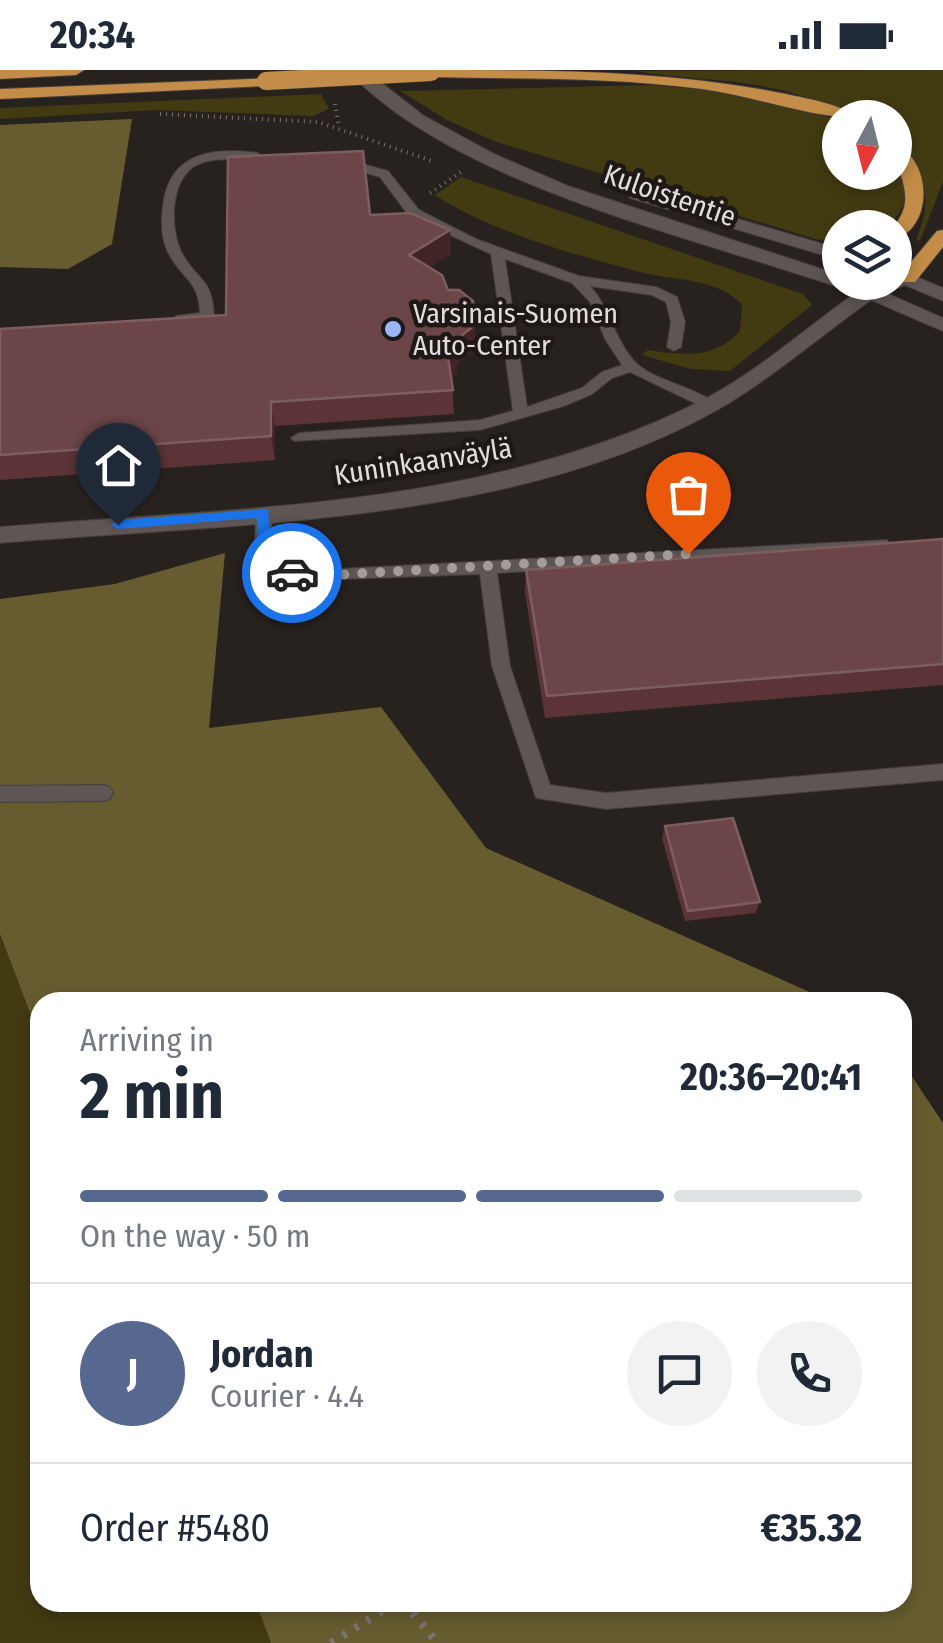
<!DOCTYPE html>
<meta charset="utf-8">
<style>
:root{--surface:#fff;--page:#f2f2f3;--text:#1f2937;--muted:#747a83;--line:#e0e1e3;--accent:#576890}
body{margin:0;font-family:"Fira Sans Condensed",sans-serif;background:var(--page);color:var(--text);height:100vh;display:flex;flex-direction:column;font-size:38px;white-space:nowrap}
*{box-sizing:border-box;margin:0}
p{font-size:32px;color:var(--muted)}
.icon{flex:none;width:55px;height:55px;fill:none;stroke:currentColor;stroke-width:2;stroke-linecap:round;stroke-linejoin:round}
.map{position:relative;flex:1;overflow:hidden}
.details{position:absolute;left:30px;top:922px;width:882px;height:620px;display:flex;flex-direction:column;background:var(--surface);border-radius:30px;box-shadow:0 5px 15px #0003}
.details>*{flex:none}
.needle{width:65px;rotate:187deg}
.tools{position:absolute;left:822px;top:30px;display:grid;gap:20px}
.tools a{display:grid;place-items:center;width:90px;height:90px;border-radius:50%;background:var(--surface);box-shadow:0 5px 15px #0003;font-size:50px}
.pin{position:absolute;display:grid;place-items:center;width:85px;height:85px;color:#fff;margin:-102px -42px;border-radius:50% 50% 50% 0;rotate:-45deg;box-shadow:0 0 10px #0007}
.pin .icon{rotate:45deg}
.courier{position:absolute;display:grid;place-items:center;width:100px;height:100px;margin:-50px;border:8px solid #1a73e8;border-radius:50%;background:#fff;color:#222;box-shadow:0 2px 12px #0007}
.summary em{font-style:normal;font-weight:700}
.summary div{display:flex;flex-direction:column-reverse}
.summary{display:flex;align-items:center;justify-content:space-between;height:170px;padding:0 50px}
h1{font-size:65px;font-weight:700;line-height:75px}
.bar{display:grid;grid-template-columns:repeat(4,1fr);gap:15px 10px;align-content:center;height:120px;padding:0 50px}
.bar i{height:12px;border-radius:8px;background:var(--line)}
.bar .current{background:var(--accent)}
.bar p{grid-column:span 4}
.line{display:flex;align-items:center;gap:25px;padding:0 50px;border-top:2px solid var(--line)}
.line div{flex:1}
.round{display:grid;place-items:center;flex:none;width:105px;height:105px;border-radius:52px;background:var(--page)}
.status{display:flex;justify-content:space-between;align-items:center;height:70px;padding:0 50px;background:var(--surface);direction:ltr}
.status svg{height:28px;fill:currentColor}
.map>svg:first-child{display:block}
</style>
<div class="status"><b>20:34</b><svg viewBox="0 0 49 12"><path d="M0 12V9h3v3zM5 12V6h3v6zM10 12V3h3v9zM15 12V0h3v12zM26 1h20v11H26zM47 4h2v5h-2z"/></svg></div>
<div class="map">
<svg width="943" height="1573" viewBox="0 0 943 1573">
<rect width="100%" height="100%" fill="#28221f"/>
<path fill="#423a11" d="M943 0V112L920 171 916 170C934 127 926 104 895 70V48C851 47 811 25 767 17 723 8 678 9 635 1Z
M653 15 730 22 840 50V102H895V89C913 113 908 137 888 157L840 158V172L815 169 494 71 447 50 400 21Z
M321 24 329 39 313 46 156 40 0 49V38Z
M461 107 803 224 812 235 730 301 691 299 642 285 648 280C685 285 713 290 740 261L742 235C717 207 673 211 640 202 573 184 493 163 435 125Z
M0 864 40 969V1532L256 1533 271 1573H0Z"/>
<path fill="#665c2f" d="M132 49 112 174 68 199 0 197V55Z
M225 483 209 658 381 637 486 778 832 932H40V969L0 864V529L115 514Z
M903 993 943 1053V1573H271L256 1533 902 1532Z"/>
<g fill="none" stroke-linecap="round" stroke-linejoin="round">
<g stroke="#433e3c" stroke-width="2">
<path id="service" d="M258 83 260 86 254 90C237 90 215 87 199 94 169 106 169 161 183 185 199 213 212 207 214 246L207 250 176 252V246L200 243C199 209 180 208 168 182 161 168 161 151 163 136 169 82 213 77 258 83Z
M337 87 388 101 419 140 476 169 579 206 656 217 677 227 685 252 681 277 674 281 667 277 671 252 666 232 652 225 590 216C610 238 614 268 634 291 652 311 696 316 717 335L715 338H705L630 302 612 308 592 324 564 336 480 360 294 371 291 368 299 363 480 350 513 341 491 184 409 146 380 107 333 94 331 91ZM505 189 572 213 590 232 605 269 622 295 602 302 582 318 527 337Z
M264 438 272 443 271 472 300 501 887 470 889 474 881 480 497 503 510 596 550 715 606 723 943 694V710L606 739 536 728 492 596 480 504 290 511 255 474 256 443Z
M103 715 110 717 113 723 110 729 103 731 0 732V716Z"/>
</g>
<g stroke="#433e3c" stroke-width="2">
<path id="tertiary" d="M347 0H365L424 46 494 84 568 116 840 205V212H895V198L943 218V231L905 215 886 223 943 248V261L871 230C820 266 771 309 717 340 512 456 230 453 0 473V457C236 437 483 440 699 332 752 306 806 258 855 223 704 169 457 118 347 0Z
M636 119 840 179V190L630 128V120Z"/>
</g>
<g stroke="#433e3c" stroke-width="2">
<path id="trunk" d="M0 0H84L76 5 0 9Z
M425 0C546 0 667 0 786 24 809 29 840 34 859 48 811 48 754 26 702 19 613 7 521 9 431 7Z
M272 8 274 11 266 16 0 29V19Z
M895 74C932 91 934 155 895 170L892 158C920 128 895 106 895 74Z
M943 160V177L915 212H901V204L937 161Z"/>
</g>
<path stroke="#7a7472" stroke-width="4" stroke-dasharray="1 5" stroke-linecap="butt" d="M335 34 339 57
M160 44 318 52 435 92
M430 123 461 102"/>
<path stroke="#7a7472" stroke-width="8" stroke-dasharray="4 10" stroke-linecap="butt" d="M404 1532 437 1573
M331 1573 397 1532"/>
<use href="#service" fill="#5e5654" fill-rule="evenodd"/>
<use href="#tertiary" fill="#5e5654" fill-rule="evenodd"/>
<use href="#trunk" fill="#c38c48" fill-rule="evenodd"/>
<g stroke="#433e3c" stroke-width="19" stroke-linecap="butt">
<path id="trunk-bridge" d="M266 11 431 2"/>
</g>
<use href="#trunk-bridge" stroke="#c38c48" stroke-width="18"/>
</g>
<path fill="#5c3337" d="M370 145 451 184 429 197 475 255V279L457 294V303L452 308 454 344 275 356V390L0 410V259L226 245Z
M943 469V615L545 648 525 523 526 500Z
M665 756 760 832 755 843 685 851 662 768Z"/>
<path fill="#412426" d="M450 160 451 184 410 209 409 185Z
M475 255V279L457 294V303L449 311 448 287 456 270Z
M271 332 275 356V390L271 366Z"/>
<path fill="#6b4548" stroke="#7e5d60" stroke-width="2.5" d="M363 81 370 145 410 143 450 160 409 185 442 205 448 220H459L473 231 475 255 456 270 457 279 448 287 453 320 271 332V366L0 385V259L226 245 228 87Z
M943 469V594L547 626 526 500Z
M733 748 760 832 688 841 665 756Z"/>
<path fill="#1a73e8" d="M268 439 270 472 297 500V507H288L259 477 257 448 118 459 111 455 118 450Z"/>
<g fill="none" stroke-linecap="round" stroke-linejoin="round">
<path stroke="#a29c9a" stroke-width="10" stroke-dasharray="0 18" d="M292 503 296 507 334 505 688 484"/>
</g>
<circle fill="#9bb5fd" stroke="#1e1816" stroke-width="4" cx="393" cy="259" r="10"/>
<g text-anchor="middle" stroke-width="9" stroke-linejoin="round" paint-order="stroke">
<g font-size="28" fill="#e3dedd" stroke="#1e1816">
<text transform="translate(670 125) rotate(19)" y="10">Kuloistentie</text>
<text transform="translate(423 391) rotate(-9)" y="10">Kuninkaanväylä</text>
</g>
<g font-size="28" fill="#e3dedd" stroke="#1e1816" text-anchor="start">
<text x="413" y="253">Varsinais-Suomen<tspan x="413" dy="32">Auto-Center</tspan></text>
</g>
</g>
</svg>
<div class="tools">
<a><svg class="needle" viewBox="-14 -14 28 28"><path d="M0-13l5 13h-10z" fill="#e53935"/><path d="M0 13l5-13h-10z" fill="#747a83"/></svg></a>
<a><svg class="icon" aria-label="layers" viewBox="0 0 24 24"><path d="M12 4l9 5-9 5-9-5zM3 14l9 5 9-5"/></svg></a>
</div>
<div class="pin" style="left:688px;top:484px;background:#ea580c"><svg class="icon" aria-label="bag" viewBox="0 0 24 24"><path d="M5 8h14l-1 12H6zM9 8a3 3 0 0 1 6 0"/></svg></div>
<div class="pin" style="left:118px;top:455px;background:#1f2937"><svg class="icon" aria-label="home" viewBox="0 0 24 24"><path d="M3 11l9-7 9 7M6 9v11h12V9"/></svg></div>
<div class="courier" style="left:292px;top:503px"><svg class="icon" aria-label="car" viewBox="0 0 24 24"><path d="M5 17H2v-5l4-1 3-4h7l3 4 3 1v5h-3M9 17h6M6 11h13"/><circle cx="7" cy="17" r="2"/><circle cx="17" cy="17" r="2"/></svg></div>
<section class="details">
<div class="summary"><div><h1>2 min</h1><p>Arriving in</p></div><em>20:36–20:41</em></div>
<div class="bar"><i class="current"></i><i class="current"></i><i class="current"></i><i></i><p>On the way · 50 m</p></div>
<div class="line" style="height:180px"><b class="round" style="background:var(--accent);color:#fff">J</b><div><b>Jordan</b><p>Courier · 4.4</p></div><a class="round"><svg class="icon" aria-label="chat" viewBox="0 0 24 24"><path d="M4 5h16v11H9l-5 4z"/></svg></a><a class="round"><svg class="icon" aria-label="phone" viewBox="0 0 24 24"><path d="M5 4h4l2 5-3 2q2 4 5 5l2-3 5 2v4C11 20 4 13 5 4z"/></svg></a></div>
<div class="line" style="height:130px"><div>Order #5480</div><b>€35.32</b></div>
</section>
</div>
